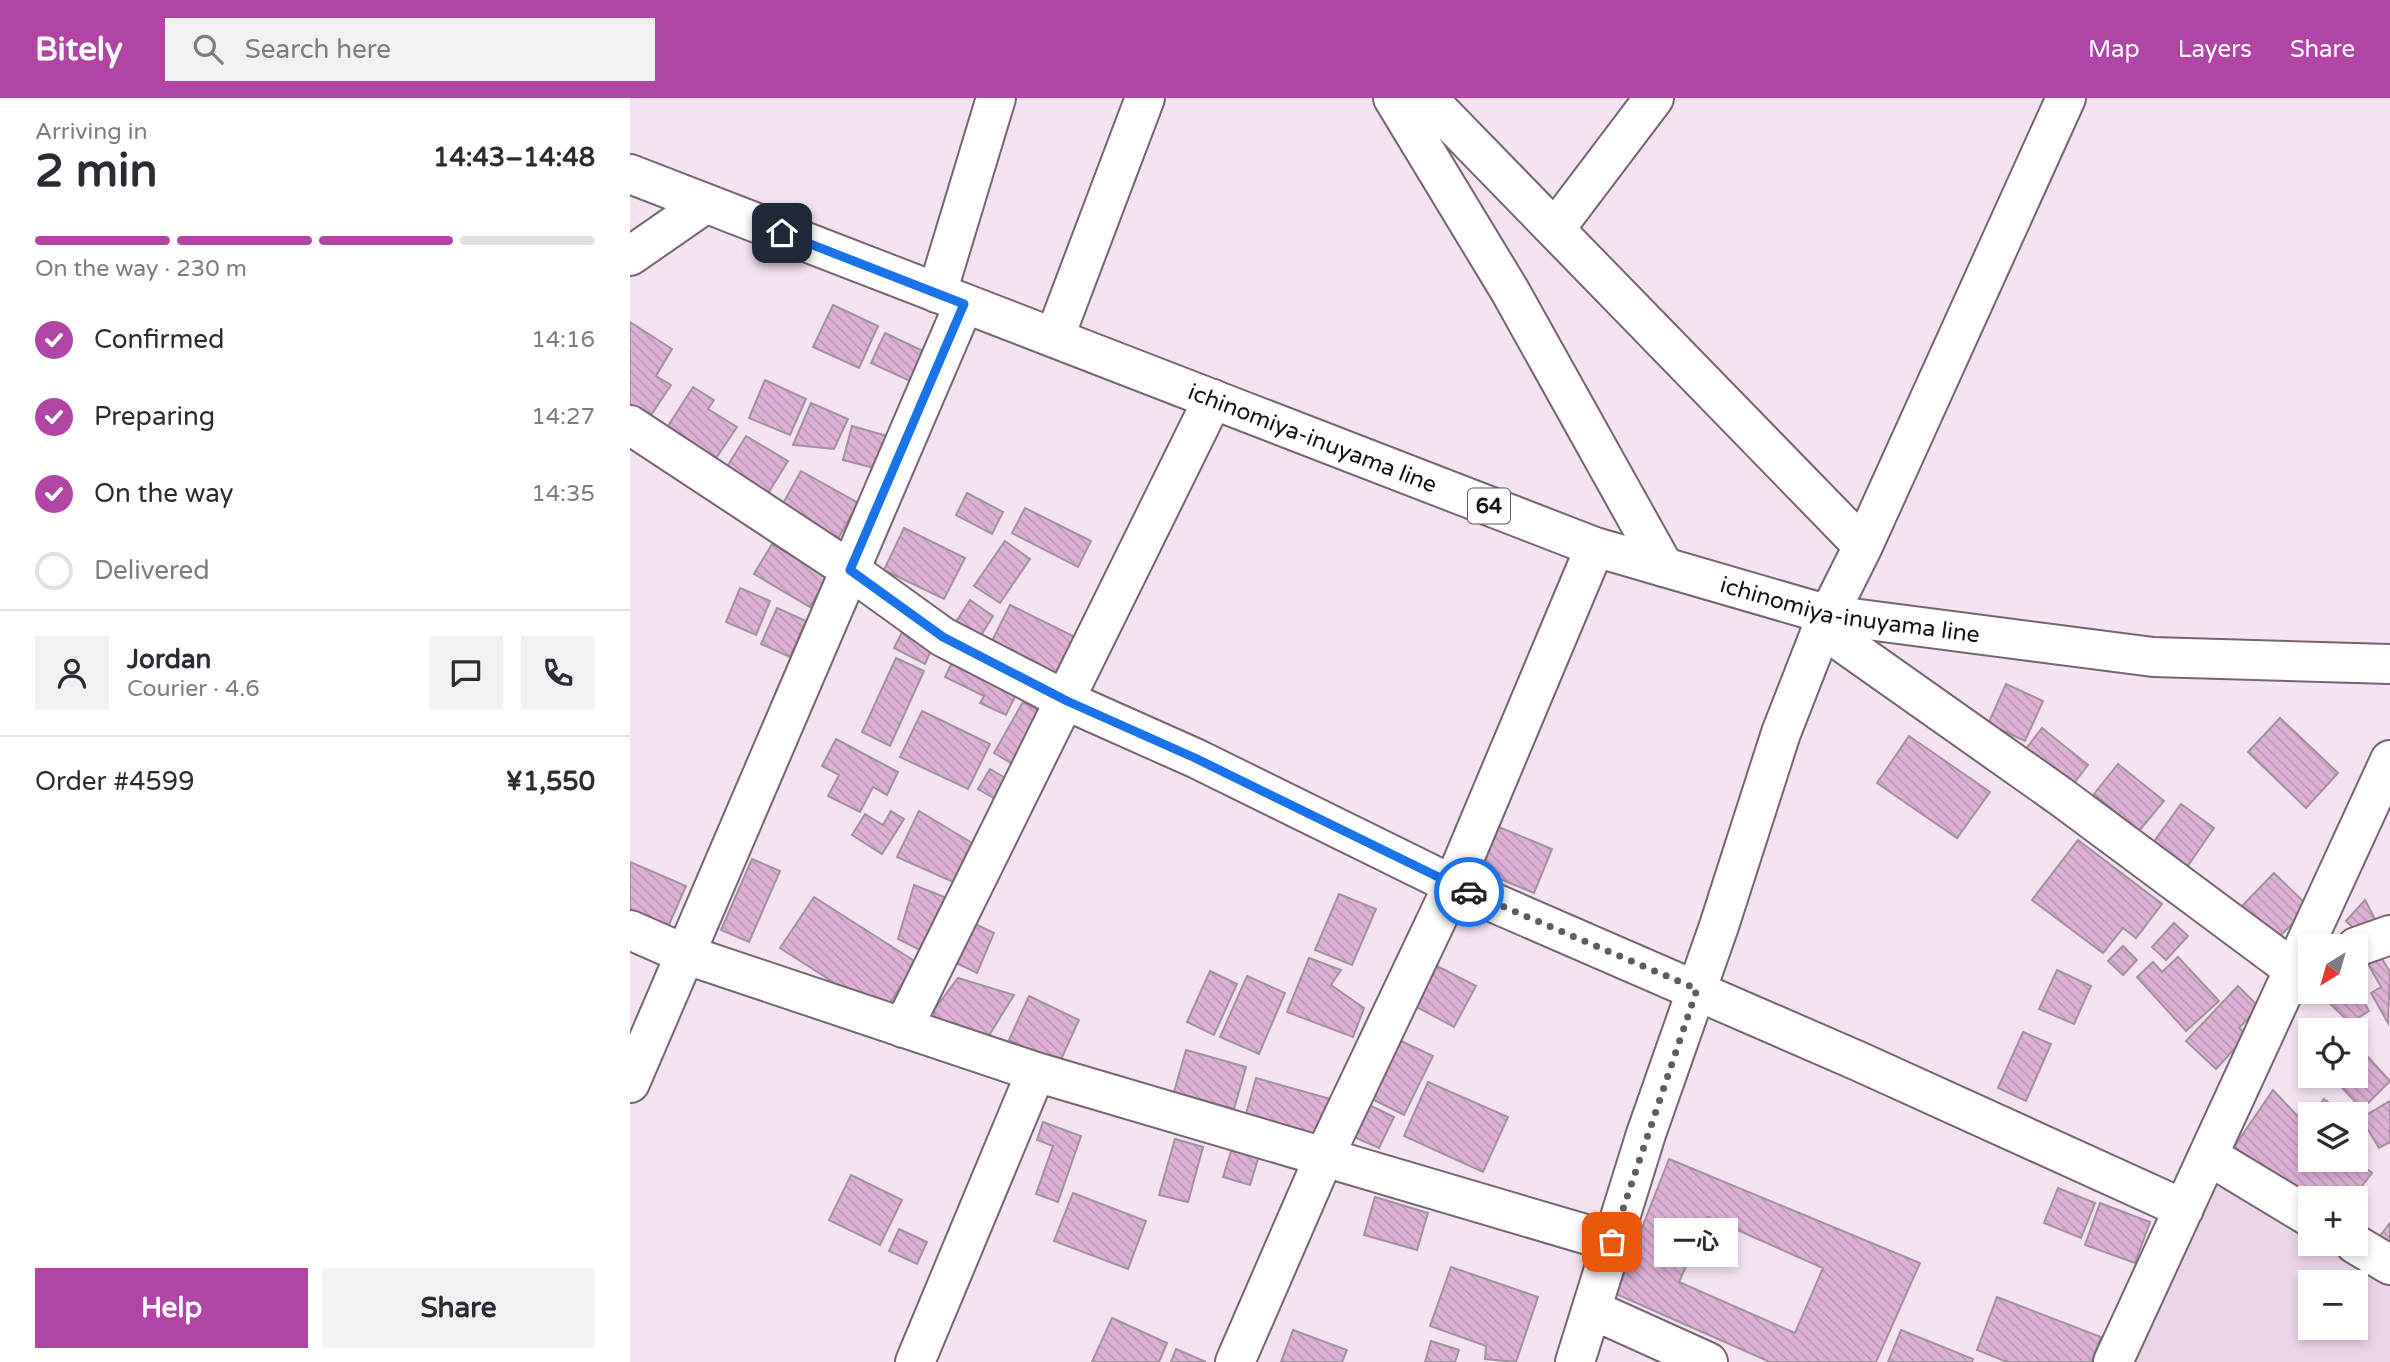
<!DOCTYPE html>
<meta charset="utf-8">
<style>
:root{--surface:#fff;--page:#f2f2f3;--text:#2b2b33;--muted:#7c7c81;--line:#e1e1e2;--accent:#b145a5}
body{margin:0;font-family:"Varela Round","Noto Sans JP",sans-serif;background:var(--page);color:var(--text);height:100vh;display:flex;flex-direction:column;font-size:26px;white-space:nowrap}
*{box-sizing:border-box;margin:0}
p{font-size:23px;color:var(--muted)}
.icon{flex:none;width:38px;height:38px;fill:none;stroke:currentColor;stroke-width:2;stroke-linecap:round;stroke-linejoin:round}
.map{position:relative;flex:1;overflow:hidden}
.side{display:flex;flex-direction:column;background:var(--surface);width:630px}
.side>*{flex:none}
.needle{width:46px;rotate:217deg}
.buttons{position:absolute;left:1668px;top:836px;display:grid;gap:14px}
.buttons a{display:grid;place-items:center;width:70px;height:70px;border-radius:0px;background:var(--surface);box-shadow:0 4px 10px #0003;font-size:35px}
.pin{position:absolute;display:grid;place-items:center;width:60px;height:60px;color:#fff;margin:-30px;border-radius:14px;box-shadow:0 4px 10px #0006}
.courier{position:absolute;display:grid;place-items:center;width:70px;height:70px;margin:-35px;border:5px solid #1a73e8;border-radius:50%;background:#fff;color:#222;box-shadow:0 2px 9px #0007}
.bubble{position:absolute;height:49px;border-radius:0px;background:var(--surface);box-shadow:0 4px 10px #0003;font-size:23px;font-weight:700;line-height:49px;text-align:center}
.overview em{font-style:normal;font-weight:700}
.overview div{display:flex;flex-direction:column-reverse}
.overview{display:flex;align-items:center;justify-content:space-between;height:119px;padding:0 35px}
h1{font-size:46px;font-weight:700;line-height:52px}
.bar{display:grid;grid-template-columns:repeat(4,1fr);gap:10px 7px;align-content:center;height:84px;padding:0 35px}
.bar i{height:9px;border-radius:5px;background:var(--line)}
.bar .selected{background:var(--accent)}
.bar p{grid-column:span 4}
.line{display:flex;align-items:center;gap:18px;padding:0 35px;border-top:2px solid var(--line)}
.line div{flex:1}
.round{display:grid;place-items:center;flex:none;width:74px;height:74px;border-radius:0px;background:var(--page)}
ol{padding:0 35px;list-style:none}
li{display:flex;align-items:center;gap:21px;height:77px}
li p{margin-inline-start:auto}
li .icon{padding:7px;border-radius:50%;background:var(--accent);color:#fff;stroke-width:4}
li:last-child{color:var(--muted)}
li i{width:38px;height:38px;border:4px solid var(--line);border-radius:50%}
.cta{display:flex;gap:14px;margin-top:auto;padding:14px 35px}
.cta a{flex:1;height:80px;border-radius:0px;background:var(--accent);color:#fff;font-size:28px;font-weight:700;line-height:80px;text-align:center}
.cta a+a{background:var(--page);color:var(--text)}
header{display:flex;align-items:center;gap:42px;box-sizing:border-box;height:98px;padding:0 35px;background:var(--accent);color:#fff}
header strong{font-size:33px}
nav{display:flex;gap:38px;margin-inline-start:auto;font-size:24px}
.search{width:490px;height:63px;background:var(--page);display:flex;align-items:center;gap:18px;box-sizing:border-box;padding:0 24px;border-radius:0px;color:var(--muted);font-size:26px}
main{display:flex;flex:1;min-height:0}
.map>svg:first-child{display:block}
</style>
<header>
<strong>Bitely</strong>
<div class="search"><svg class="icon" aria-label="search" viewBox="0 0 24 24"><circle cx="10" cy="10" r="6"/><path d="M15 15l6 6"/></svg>Search here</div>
<nav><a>Map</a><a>Layers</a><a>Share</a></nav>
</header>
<main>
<section class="side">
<div class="overview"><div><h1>2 min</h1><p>Arriving in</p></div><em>14:43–14:48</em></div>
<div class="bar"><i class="selected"></i><i class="selected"></i><i class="selected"></i><i></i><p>On the way · 230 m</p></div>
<ol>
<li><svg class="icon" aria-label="check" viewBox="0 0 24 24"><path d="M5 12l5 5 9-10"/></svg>Confirmed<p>14:16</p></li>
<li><svg class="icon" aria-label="check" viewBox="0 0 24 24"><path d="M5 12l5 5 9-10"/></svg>Preparing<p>14:27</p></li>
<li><svg class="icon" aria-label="check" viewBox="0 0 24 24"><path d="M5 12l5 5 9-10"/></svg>On the way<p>14:35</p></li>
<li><i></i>Delivered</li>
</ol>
<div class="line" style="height:126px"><a class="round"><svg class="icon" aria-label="person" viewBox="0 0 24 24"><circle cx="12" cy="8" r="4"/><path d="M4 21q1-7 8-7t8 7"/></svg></a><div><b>Jordan</b><p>Courier · 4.6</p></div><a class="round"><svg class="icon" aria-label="chat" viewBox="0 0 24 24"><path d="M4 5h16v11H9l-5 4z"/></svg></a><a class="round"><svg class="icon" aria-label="phone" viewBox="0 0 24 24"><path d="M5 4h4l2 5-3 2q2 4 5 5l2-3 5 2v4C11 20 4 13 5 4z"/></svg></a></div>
<div class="line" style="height:91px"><div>Order #4599</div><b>¥1,550</b></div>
<div class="cta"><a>Help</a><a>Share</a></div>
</section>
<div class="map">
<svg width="1760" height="1264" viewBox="0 0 1760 1264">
<defs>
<pattern id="building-back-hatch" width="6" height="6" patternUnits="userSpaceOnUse" patternTransform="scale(1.75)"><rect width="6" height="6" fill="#dfb1d7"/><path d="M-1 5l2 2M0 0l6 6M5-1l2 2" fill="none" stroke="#bf97b8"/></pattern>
</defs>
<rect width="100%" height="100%" fill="#f5e3f2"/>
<path fill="#edd5e9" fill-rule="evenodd" d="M1601 1086 1680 1131V1146H1706L1760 1177V1264H1501L1584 1089ZM1680 1185H1726V1230H1680Z"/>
<path fill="url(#building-back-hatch)" stroke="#a2929f" stroke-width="2" fill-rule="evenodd" d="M203 207 248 228 229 270 183 249Z
M0 224 42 251 26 278 41 287 17 323 0 312Z
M255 235 293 253 280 283 241 265Z
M135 282 176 301 160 337 119 320Z
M63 289 84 302 78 311 107 329 86 360 38 328Z
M181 305 218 321 204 351 163 347Z
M222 328 257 338 248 371 213 362Z
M116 338 158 363 137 397 95 372Z
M171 373 228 405 208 441 151 409Z
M337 395 373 414 362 436 326 417Z
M395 410 461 443 448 469 382 435Z
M274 430 335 460 314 501 254 472Z
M375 443 400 461 370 505 344 488Z
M142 446 197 479 180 509 124 476Z
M110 490 140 503 126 537 96 524Z
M340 502 363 518 350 539 326 524Z
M380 507 449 541 429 583 360 547Z
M147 510 176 523 160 559 131 546Z
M273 532 303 548 295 566 264 550Z
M325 558 389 590 376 617 350 605 354 598 315 579Z
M266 560 294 573 260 648 232 634Z
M1376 586 1413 603 1395 643 1358 626Z
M393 604 419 618 389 670 364 655Z
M292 613 360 646 338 691 270 659Z
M1650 620 1708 675 1676 710 1618 654Z
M1412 630 1458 667 1441 689 1395 652Z
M1279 638 1360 694 1327 740 1247 685Z
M206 641 268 674 257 697 243 689 230 714 198 698 209 677 192 668Z
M1488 666 1534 703 1509 733 1464 696Z
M360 671 377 681 365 701 348 691Z
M1551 706 1584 730 1557 769 1523 745Z
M261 713 274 721 252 756 222 737 235 716 253 727Z
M289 713 344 746 323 784 267 759Z
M864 727 922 751 904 795 846 771Z
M1448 742 1532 806 1506 840 1493 830 1473 855 1402 802Z
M122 761 150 773 119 844 91 832Z
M0 764 56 788 38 829 0 813Z
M1644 775 1679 809 1646 842 1612 808Z
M284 787 317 800 296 855 268 841Z
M709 796 746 811 722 867 685 852Z
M184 799 286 864 253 916 150 850Z
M1735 802 1747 825 1728 834 1716 823Z
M343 825 364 835 347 875 326 865Z
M1544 825 1558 838 1536 862 1522 849Z
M1493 848 1507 862 1493 877 1478 863Z
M1548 859 1589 903 1556 933 1507 879 1523 864 1532 874Z
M1751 859 1760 874 1758 925 1741 895 1751 889 1738 866Z
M679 860 711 872 701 887 734 910 723 939 657 914Z
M803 866 846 888 824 929 783 907Z
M1427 872 1461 888 1444 926 1409 911Z
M580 873 607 886 584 937 557 924Z
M617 878 655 895 629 956 590 939Z
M328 880 384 897 355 944 306 929 304 912Z
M1608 888 1629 909 1609 930 1617 937 1586 971 1556 943Z
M1726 890 1739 913 1720 925 1688 894H1726Z
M399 898 449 922 429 966 379 942Z
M1702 922 1713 933H1690Z
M1393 934 1421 946 1396 1003 1368 990Z
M771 943 803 958 774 1017 742 1001Z
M1726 946 1760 983 1732 1011 1701 978H1726Z
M556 952 616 969 604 1011 544 994Z
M626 980 700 1001 690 1037 616 1016Z
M798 984 878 1019 853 1074 774 1038Z
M1643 992 1675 1026 1680 1019V1062H1725L1742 1075 1722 1101H1685L1604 1049Z
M1694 1001 1716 1017H1682Z
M1760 1003V1044L1749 1050 1731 1020Z
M739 1007 764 1019 749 1050 724 1039Z
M413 1024 451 1038 428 1104 406 1096 423 1048 407 1042Z
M545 1041 573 1049 558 1104 529 1097Z
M602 1050 629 1058 620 1087 593 1079Z
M1039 1061 1290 1165 1246 1264H1140L986 1196ZM1078 1119 1193 1170 1165 1235 1049 1184Z
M221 1077 272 1102 250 1147 199 1122Z
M1428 1090 1465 1105 1451 1140 1414 1125Z
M443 1095 516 1123 498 1171 424 1143Z
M745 1099 798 1115 787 1152 734 1137Z
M1470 1105 1520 1124 1505 1165 1455 1147Z
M1760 1125V1148L1749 1139Z
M269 1131 297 1144 287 1166 259 1153Z
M821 1169 908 1199 886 1264 855 1261 856 1248 800 1228Z
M1367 1199 1471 1239 1461 1264H1377L1347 1252Z
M482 1220 537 1245 529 1264H462Z
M663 1232 717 1252 712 1264H651Z
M1271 1232 1343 1261 1342 1264H1258Z
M801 1243 829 1252 825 1264H795Z
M546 1251 576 1264H541Z"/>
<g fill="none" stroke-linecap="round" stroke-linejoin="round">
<g stroke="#746571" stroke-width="42">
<path id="minor" d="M763 0 880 193 1034 469
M797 0 1233 448
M925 131 1024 0
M0 158 75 106
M307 195 366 0
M425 238 515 0
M0 327 220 472 313 539 437 603 565 660 823 787 1228 963 1554 1111
M1192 530 1430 698 1664 872 1680 866
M0 832 57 857 406 974 982 1144
M1726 849 1760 837
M273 930 583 301
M0 985 334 206
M1579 1058 1680 1119
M1725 1146 1760 1167
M963 1212 1078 1264
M285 1264 406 974
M605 1264 695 1057 823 787 965 449
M945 1264 1016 1036 1089 828 1151 635 1192 530 1233 448 1436 0
M1483 1264 1760 662"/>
</g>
<g stroke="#746571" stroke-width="42">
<g id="primary">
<path id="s1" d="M0 76 965 449 1199 517 1523 559 1760 566"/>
</g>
</g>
<use href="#minor" stroke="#fff" stroke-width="38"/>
<use href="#primary" stroke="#fff" stroke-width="38"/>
</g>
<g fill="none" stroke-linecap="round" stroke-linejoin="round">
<path stroke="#655a62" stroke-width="7" stroke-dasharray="0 12.6" d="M839 794 1067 891 982 1144"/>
<path stroke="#1a73e8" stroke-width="9" d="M152 135 334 206 220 472 313 539 437 603 565 660 839 794"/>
</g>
<g text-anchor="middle" stroke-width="7" stroke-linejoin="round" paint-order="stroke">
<rect fill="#fff" stroke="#5d585b" stroke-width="2" x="838" y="390.5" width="42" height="35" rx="5"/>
<g font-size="21" font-weight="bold" fill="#171115">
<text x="859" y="415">64</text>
</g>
<g font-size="23" fill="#171115" stroke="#fff">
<text dy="8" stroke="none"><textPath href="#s1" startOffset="732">ichinomiya-inuyama line</textPath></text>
<text dy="8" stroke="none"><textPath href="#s1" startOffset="1298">ichinomiya-inuyama line</textPath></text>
</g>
</g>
</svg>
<div class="buttons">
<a><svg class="needle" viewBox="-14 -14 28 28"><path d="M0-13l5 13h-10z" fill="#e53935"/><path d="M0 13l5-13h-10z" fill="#7c7c81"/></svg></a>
<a><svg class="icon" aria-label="locate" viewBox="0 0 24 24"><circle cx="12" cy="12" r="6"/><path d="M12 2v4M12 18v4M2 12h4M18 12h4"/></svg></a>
<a><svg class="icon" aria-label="layers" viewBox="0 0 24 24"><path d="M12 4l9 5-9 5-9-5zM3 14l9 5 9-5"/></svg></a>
<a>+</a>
<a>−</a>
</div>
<div class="pin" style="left:982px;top:1144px;background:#ea580c"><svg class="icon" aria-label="bag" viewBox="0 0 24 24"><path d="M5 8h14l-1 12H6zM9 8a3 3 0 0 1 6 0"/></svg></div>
<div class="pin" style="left:152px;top:135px;background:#1f2937"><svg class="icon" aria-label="home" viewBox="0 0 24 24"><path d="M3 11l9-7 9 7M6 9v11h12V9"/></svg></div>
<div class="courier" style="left:839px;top:794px"><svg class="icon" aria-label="car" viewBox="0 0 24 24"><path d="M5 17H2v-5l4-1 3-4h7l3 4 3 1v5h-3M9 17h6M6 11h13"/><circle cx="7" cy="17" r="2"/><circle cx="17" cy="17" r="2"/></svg></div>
<div class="bubble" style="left:1024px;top:1120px;width:84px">一心</div>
</div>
</main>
